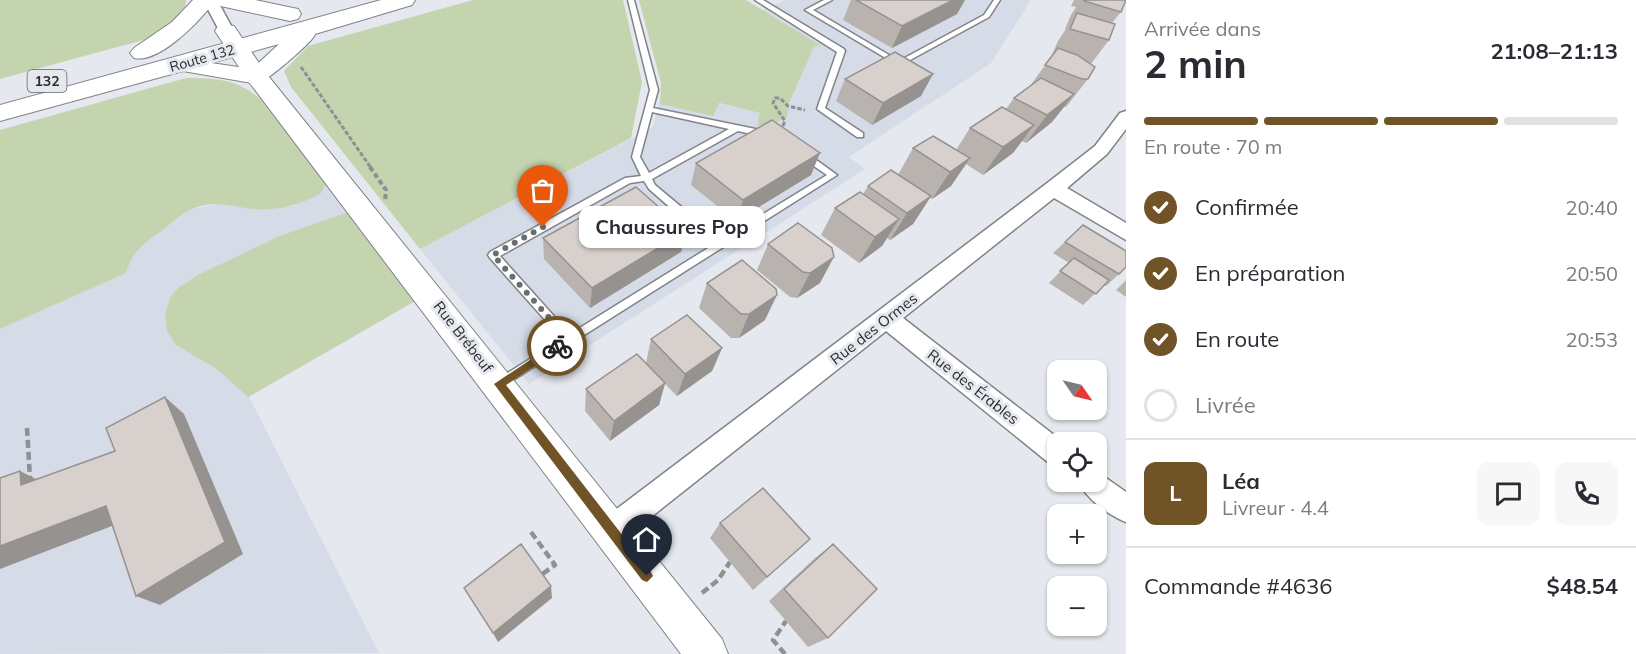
<!DOCTYPE html>
<html lang="fr">
<meta charset="utf-8">
<style>
:root{--surface:#fff;--page:#f7f7f7;--text:#2b2b33;--muted:#7c7c81;--line:#e1e1e2;--accent:#705326}
body{margin:0;font-family:Mulish,sans-serif;background:var(--page);color:var(--text);height:100vh;display:flex;flex-direction:column;font-size:22px;white-space:nowrap}
*{box-sizing:border-box;margin:0}
p{font-size:20px;color:var(--muted)}
.icon{flex:none;width:33px;height:33px;fill:none;stroke:currentColor;stroke-width:2;stroke-linecap:round;stroke-linejoin:round}
.map{position:relative;flex:1;overflow:hidden}
.sheet{display:flex;flex-direction:column;background:var(--surface);width:510px}
.sheet>*{flex:none}
.needle{width:39px;rotate:124deg}
.controls{position:absolute;left:1047px;top:360px;display:grid;gap:12px}
.controls a{display:grid;place-items:center;width:60px;height:60px;border-radius:12px;background:var(--surface);box-shadow:0 2px 4px #0004;font-size:30px}
.pin{position:absolute;display:grid;place-items:center;width:51px;height:51px;color:#fff;margin:-62px -26px;border-radius:50% 50% 50% 0;rotate:-45deg;box-shadow:0 0 6px #0007}
.pin .icon{rotate:45deg}
.courier{position:absolute;display:grid;place-items:center;width:60px;height:60px;margin:-30px;border:4px solid #705326;border-radius:50%;background:#fff;color:#222;box-shadow:0 2px 8px #0007}
.bubble{position:absolute;height:42px;border-radius:12px;background:var(--surface);box-shadow:0 2px 4px #0004;font-size:20px;font-weight:700;line-height:42px;text-align:center}
.overview em{font-style:normal;font-weight:700}
.overview div{display:flex;flex-direction:column-reverse}
.overview{display:flex;align-items:center;justify-content:space-between;height:102px;padding:0 18px}
h1{font-size:39px;font-weight:700;line-height:45px}
.bar{display:grid;grid-template-columns:repeat(4,1fr);gap:9px 6px;align-content:center;height:72px;padding:0 18px}
.bar i{height:8px;border-radius:4px;background:var(--line)}
.bar .active{background:var(--accent)}
.bar p{grid-column:span 4}
.line{display:flex;align-items:center;gap:15px;padding:0 18px;border-top:2px solid var(--line)}
.line div{flex:1}
.round{display:grid;place-items:center;flex:none;width:63px;height:63px;border-radius:12px;background:var(--page)}
ol{padding:0 18px;list-style:none}
li{display:flex;align-items:center;gap:18px;height:66px}
li p{margin-inline-start:auto}
li .icon{padding:6px;border-radius:50%;background:var(--accent);color:#fff;stroke-width:4}
li:last-child{color:var(--muted)}
li i{width:33px;height:33px;border:3px solid var(--line);border-radius:50%}
main{display:flex;flex:1;min-height:0}
.map>svg:first-child{display:block}
</style>
<main>
<div class="map">
<svg width="1126" height="654" viewBox="0 0 1126 654">
<rect width="100%" height="100%" fill="#e5e8ee"/>
<path fill="#d5dbe7" d="M786 0H1031L991 63 849 157 865 169 529 384 420 249 653 127 662 91 761 113 789 105 814 47 819 45 762 10Z
M326 183 417 300 249 397 379 653 0 654V329L126 273 130 258 138 248 191 209 225 203 254 209 294 206Z"/>
<path fill="#c4d4ae" d="M0 0H186L185 10 160 33 147 39 0 79Z
M473 0H623L642 82 631 138 420 249 291 87 284 71 308 46Z
M639 0H746L820 45 814 47 788 106 787 117C777 122 769 127 757 125L760 113 719 103 713 116 660 104 661 83Z
M186 78C215 78 239 79 261 100L326 183 321 193C301 205 278 211 254 209 233 207 212 199 190 210 180 215 170 225 160 232 143 244 132 252 126 273L0 329V130Z
M348 212 417 300 248 397 217 369 176 345 167 331 165 314 170 298 178 288 198 275 280 236Z"/>
<g fill="none" stroke-linecap="round" stroke-linejoin="round">
<g stroke="#808388" stroke-width="3">
<path id="lane" d="M628 0H634L658 90 653 108 765 131 769 134 765 137 738 131 652 179 655 185 721 240 827 175 802 158V154H808L837 175 499 389 495 387 493 384 495 381 562 339 490 258 488 255 490 252 625 178 641 176 632 157 650 90ZM652 112 729 129 649 173 640 157ZM644 181 649 189 713 245 570 334 500 256 630 183Z
M755 0H763L844 49 845 51 825 108 863 133V137H857L817 109 837 52Z
M824 0H832L813 10 899 61 984 15 994 0H1000L989 17 899 66 805 10Z"/>
</g>
<g stroke="#808388" stroke-width="3">
<path id="street" d="M203 0H217L234 31 231 34H221Z
M1126 111V129L1107 154 1067 188 1126 223V240L1054 198 903 318 1063 442H1058V466L1049 463 886 331 622 540 612 544 602 540 598 530 602 520 1046 184 1095 146 1120 113Z
M1096 471 1126 492V522C1110 516 1085 498 1079 482H1096Z"/>
</g>
<g stroke="#808388" stroke-width="2">
<path id="secondary" d="M226 25 234 26 265 72 722 639 728 654H681L249 82 215 31 218 26Z"/>
</g>
<g stroke="#808388" stroke-width="2">
<path id="highway" d="M193 0H255L298 9 301 14 298 19 290 21 216 5 214 2C200 21 159 64 134 58L130 53 134 48 172 22Z
M381 0H415L412 5 315 34C315 40 266 82 257 84L183 71 0 121V105ZM279 44 252 69 211 63Z"/>
</g>
<path stroke="#8d9094" stroke-width="3" stroke-dasharray="4.5 2" stroke-linecap="butt" d="M301 67 371 168
M780 132 785 121 773 103 775 98H780L788 106 805 110"/>
<path stroke="#8d9094" stroke-width="4" stroke-dasharray="5 3" stroke-linecap="butt" d="M370 167 386 190 385 201"/>
<path stroke="#8d9094" stroke-width="4.5" stroke-dasharray="8 4" stroke-linecap="butt" d="M27 428 30 479
M531 532 555 565 541 575
M702 593 718 580 730 562
M785 654 773 640 786 621"/>
<use href="#lane" fill="#fff" fill-rule="evenodd"/>
<use href="#street" fill="#fff" fill-rule="evenodd"/>
<use href="#secondary" fill="#fff" fill-rule="evenodd"/>
<use href="#highway" fill="#fff" fill-rule="evenodd"/>
</g>
<path fill="#b9b3b0" d="M851 0H965L957 14 892 48 843 20Z
M1074 0H1126L1121 12 1112 23 1109 40 1091 64 1088 79 1066 107H1064L1052 122 1026 143 1022 141 1013 153 983 175 966 164 951 186 932 199 930 198 913 224 890 240 887 238 882 246 859 263 821 235 835 208 863 194 868 186 898 175 913 148 956 150 970 128 1006 109 1014 98 1030 86 1051 57 1058 41 1066 29H1065L1071 15 1076 7 1071 6Z
M845 79 921 96 872 125 836 101Z
M696 163 811 175 736 221 691 185Z
M798 223 820 283 797 298 790 297 757 270 768 244Z
M686 231 681 252 590 308 544 259 543 238Z
M1065 242 1119 274 1106 286 1104 285 1083 305 1049 283 1069 263 1053 253Z
M1126 280V297L1116 290Z
M707 283 765 320 739 338H731L699 308Z
M651 339 722 348 712 371 677 396 665 384 659 405 610 441 585 411 586 389 646 363Z
M720 523 810 539 753 590 710 538Z
M833 544 828 638 808 647 769 601 815 558Z"/>
<path fill="#969290" d="M953 0H965L957 14 892 48 902 26Z
M933 74 921 96 872 125 883 103Z
M1074 94 1052 122 1026 143 1047 115Z
M1034 125 1013 153 983 175 1003 147Z
M820 153 811 175 736 221 743 200Z
M970 158 951 186 932 199 950 172Z
M931 196 913 224 890 240 907 213Z
M899 219 882 246 859 263 875 237Z
M686 231 681 252 590 308 592 288Z
M834 257 820 283 797 298 810 273Z
M777 295 765 320 739 338 749 314Z
M722 348 712 371 677 396 685 374Z
M665 383 659 405 610 441 614 421Z
M165 397 184 414 243 554 160 605 136 596Z
M20 471 48 485H21Z
M106 506 130 519 0 569V546Z
M551 586 552 598 498 642 493 633Z"/>
<path fill="#d7d0cd" stroke="#969290" stroke-width="1.5" d="M856 0H953L902 26Z
M1084 0H1126L1121 12 1084 1Z
M1077 13 1115 24 1109 40 1070 29Z
M1058 48 1077 55 1095 67 1088 79H1082L1045 65Z
M895 52 933 74 883 103 845 79Z
M1041 78 1074 94 1047 115 1014 98Z
M1002 107 1034 125 1003 147 970 128Z
M772 120 820 153 743 200 696 163Z
M933 136 970 158 950 172 913 148Z
M891 170 931 196 907 213 868 186Z
M636 187 686 231 592 288 543 238Z
M860 192 899 219 875 237 835 208Z
M798 223 832 248 834 257 810 273 803 272 768 244Z
M1083 225 1126 251V267L1119 274 1065 242Z
M1074 258 1109 280 1096 294 1060 271Z
M742 260 776 289 777 295 749 314H741L707 283Z
M687 315 722 348 685 374 651 339Z
M637 354 665 383 614 421 586 389Z
M165 397 225 542 136 596 106 506 0 546V478L20 471 21 485 115 451 106 428Z
M763 488 810 539 767 577 720 523Z
M521 544 551 586 493 633 464 588Z
M833 544 877 589 828 638 784 589Z"/>
<path fill="#705326" d="M557 342 562 346 561 349 506 385 651 572 653 576 647 582 642 580 494 384Z"/>
<g fill="none" stroke-linecap="round" stroke-linejoin="round">
<path stroke="#6b6e71" stroke-width="6" stroke-dasharray="0 10.8" d="M543 227 493 255 568 339 557 346"/>
</g>
<g text-anchor="middle" stroke-width="6" stroke-linejoin="round" paint-order="stroke">
<g font-size="14" fill="#2a2c2e" stroke="#e5e8ee">
<text transform="translate(202 58) rotate(-16)" y="5">Route 132</text>
</g>
<rect fill="#e5e8ee" stroke="#626468" stroke-width="1.5" x="27.5" y="70" width="39" height="22" rx="4.5"/>
<g font-size="14" font-weight="bold" fill="#2a2c2e">
<text x="47" y="86">132</text>
</g>
<g font-size="15" fill="#2a2c2e" stroke="#e5e8ee">
<text transform="translate(874 329) rotate(-38)" y="5">Rue des Ormes</text>
<text transform="translate(463 337) rotate(52)" y="5">Rue Brébeuf</text>
<text transform="translate(973 387) rotate(38)" y="5">Rue des Érables</text>
</g>
</g>
</svg>
<div class="controls">
<a><svg class="needle" viewBox="-14 -14 28 28"><path d="M0-13l5 13h-10z" fill="#e53935"/><path d="M0 13l5-13h-10z" fill="#7c7c81"/></svg></a>
<a><svg class="icon" aria-label="locate" viewBox="0 0 24 24"><circle cx="12" cy="12" r="6"/><path d="M12 2v4M12 18v4M2 12h4M18 12h4"/></svg></a>
<a>+</a>
<a>−</a>
</div>
<div class="pin" style="left:543px;top:227px;background:#ea580c"><svg class="icon" aria-label="bag" viewBox="0 0 24 24"><path d="M5 8h14l-1 12H6zM9 8a3 3 0 0 1 6 0"/></svg></div>
<div class="pin" style="left:647px;top:576px;background:#1f2937"><svg class="icon" aria-label="home" viewBox="0 0 24 24"><path d="M3 11l9-7 9 7M6 9v11h12V9"/></svg></div>
<div class="courier" style="left:557px;top:346px"><svg class="icon" aria-label="bike" viewBox="0 0 24 24"><circle cx="6" cy="16" r="4"/><circle cx="18" cy="16" r="4"/><path d="M6 16l4-8h5l3 8M10 8l3 8H6M13 5h3"/></svg></div>
<div class="bubble" style="left:579px;top:206px;width:186px">Chaussures Pop</div>
</div>
<section class="sheet">
<div class="overview"><div><h1>2 min</h1><p>Arrivée dans</p></div><em>21:08–21:13</em></div>
<div class="bar"><i class="active"></i><i class="active"></i><i class="active"></i><i></i><p>En route · 70 m</p></div>
<ol>
<li><svg class="icon" aria-label="check" viewBox="0 0 24 24"><path d="M5 12l5 5 9-10"/></svg>Confirmée<p>20:40</p></li>
<li><svg class="icon" aria-label="check" viewBox="0 0 24 24"><path d="M5 12l5 5 9-10"/></svg>En préparation<p>20:50</p></li>
<li><svg class="icon" aria-label="check" viewBox="0 0 24 24"><path d="M5 12l5 5 9-10"/></svg>En route<p>20:53</p></li>
<li><i></i>Livrée</li>
</ol>
<div class="line" style="height:108px"><b class="round" style="background:var(--accent);color:#fff">L</b><div><b>Léa</b><p>Livreur · 4.4</p></div><a class="round"><svg class="icon" aria-label="chat" viewBox="0 0 24 24"><path d="M4 5h16v11H9l-5 4z"/></svg></a><a class="round"><svg class="icon" aria-label="phone" viewBox="0 0 24 24"><path d="M5 4h4l2 5-3 2q2 4 5 5l2-3 5 2v4C11 20 4 13 5 4z"/></svg></a></div>
<div class="line" style="height:78px"><div>Commande #4636</div><b>$48.54</b></div>
</section>
</main>
